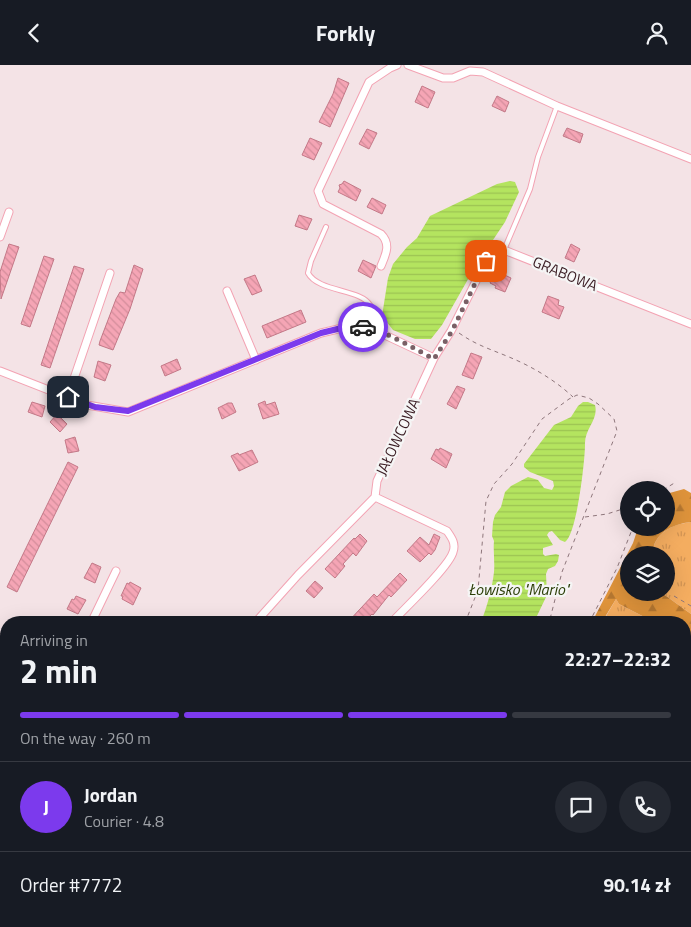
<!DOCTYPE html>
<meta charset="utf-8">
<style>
:root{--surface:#171b24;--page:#242831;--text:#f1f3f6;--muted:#9ea1a6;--line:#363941;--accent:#7c3aed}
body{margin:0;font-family:"Titillium Web",sans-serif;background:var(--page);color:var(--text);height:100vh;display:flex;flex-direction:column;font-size:19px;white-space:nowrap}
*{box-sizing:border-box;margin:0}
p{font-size:16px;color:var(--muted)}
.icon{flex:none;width:28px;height:28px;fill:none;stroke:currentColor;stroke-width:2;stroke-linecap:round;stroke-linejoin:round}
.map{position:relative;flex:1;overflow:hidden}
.drawer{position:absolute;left:0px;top:551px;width:691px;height:311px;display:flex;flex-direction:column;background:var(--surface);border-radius:20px 20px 0 0;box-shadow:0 5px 20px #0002}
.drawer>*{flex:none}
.tools{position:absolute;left:620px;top:416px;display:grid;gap:10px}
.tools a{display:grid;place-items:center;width:55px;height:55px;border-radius:50%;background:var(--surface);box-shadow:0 5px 20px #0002;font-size:25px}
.pin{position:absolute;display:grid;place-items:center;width:42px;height:42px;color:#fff;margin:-21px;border-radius:10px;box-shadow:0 2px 8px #0006}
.courier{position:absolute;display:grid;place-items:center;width:50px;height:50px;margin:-25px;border:4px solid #7c3aed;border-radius:50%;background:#fff;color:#222;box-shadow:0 1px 6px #0007}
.head em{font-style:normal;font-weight:700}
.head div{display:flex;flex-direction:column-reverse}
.head{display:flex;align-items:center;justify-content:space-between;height:85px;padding:0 20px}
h1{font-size:32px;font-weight:700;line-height:38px}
.bar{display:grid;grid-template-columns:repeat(4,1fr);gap:8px 5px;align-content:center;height:60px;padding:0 20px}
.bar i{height:6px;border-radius:4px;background:var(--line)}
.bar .current{background:var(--accent)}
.bar p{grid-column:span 4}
.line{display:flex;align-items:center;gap:12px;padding:0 20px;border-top:1px solid var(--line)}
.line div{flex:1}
.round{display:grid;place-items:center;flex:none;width:52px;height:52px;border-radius:26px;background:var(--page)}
header{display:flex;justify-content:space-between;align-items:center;height:65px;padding:0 20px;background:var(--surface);font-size:22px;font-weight:700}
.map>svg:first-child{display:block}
</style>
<header><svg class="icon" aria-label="back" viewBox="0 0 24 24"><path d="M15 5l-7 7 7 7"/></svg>Forkly<svg class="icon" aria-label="person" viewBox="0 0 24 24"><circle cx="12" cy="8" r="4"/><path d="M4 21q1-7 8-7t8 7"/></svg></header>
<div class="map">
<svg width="691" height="862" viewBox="0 0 691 862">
<defs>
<pattern id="grass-tufts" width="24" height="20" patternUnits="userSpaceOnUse" patternTransform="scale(1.25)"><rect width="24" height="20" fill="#f4ad60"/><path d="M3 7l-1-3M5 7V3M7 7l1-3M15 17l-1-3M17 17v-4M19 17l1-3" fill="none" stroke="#d29453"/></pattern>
<pattern id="forest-firs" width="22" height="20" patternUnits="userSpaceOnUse" patternTransform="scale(1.25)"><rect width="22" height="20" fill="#de933b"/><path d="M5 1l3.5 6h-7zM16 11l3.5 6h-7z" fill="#b57731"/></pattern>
<pattern id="wetland-marsh" width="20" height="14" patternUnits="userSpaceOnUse" patternTransform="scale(1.25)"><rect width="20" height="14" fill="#f4ad60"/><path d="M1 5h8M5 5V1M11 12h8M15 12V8" fill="none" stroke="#d29453"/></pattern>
<pattern id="water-rules" width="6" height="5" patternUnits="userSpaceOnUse" patternTransform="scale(1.25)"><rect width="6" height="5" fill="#b4e45f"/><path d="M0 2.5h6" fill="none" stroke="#9cc352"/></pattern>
<pattern id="building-back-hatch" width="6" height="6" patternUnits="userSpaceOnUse" patternTransform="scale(1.25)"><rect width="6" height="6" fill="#f5a5b5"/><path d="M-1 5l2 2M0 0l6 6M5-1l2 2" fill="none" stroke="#d38d9b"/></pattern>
</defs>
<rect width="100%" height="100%" fill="#f4e3e6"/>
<path fill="url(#grass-tufts)" d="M691 457V549L662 528H666V490H653C652 469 672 459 691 457Z
M616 534 619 539 654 557 602 558Z
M685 573 691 577V658L685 655Z"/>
<path fill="url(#forest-firs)" d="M684 424 691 428V457C672 459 652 469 653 490H629V528H662L691 549V577L685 573V558L654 557 619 539 616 534 602 557H592L633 478 638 463 666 462V429Z"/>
<path fill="url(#wetland-marsh)" d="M6 847V856H150L149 862H0C0 855 0 850 6 847Z"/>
<path fill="url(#water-rules)" d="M510 116 515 117 519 127 505 157 475 202 442 260 431 274H415L393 265 382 251 388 213 393 199 407 182 417 173 430 151 497 119Z
M583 337H588L595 340C599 355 584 364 585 380 585 395 577 469 565 477L560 475 552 466 549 467 547 470 553 480 543 483V489L545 491 556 489 559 490 558 496 555 501 548 504 546 509 547 530 536 553 538 557H481C487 542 492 524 494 507 495 497 493 486 494 476L492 471 493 457 495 450 501 442 505 427 511 421 528 412 538 415 544 423 552 425 554 421 553 416 530 407 524 402V399L554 360 571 352 578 341Z"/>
<path fill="url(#building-back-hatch)" stroke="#c37887" d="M338 13 349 18 330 62 319 57 333 29Z
M422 21 435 27 428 43 415 37Z
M497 31 509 37 505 47 492 41Z
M567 63 583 69 580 78 563 71Z
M367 64 377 68 369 84 359 79Z
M310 73 322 78 314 95 302 90Z
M344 116 361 125 356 136 338 127 340 123 339 120 342 119Z
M372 133 386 140 382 149 367 142Z
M299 150 312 154 307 165 295 161Z
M9 179 19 182 1 234 0 207Z
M571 179 580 184 574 197 565 193Z
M44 191 54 194 30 262 21 259Z
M363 195 376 201 371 213 358 206Z
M134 200 143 204 130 244 113 285 99 280 100 276 116 234 120 227 125 228Z
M74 201 84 204 50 303 41 300Z
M496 206 511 213 505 227 495 223 496 221 490 218Z
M255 210 262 226 252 230 244 214Z
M548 231 559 235 558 240 564 242 559 254 542 247Z
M301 245 306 257 267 273 262 261Z
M471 288 482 292 473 314 462 310Z
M177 294 181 304 165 311 161 301Z
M98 296 111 300 105 316 94 312Z
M457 321 465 324 456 344 447 339Z
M265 336 266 340 275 337 279 349 263 354 258 339Z
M32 337 45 341 42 352 28 347Z
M228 338H232L236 347 222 354 218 343Z
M57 349 67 359 60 367 50 357Z
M75 372 79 386 68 388 65 375Z
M440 383 452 389 446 403 431 394 436 384 439 385Z
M252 385 258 397 239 406 231 391 238 388 239 390Z
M68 397 78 402 17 527 7 522Z
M360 469 367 476 356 491 353 488 343 499 345 501 335 513 325 504 354 473 355 474Z
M434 469 440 472 435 485 431 490 429 488 420 497 407 486 420 472 429 480Z
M92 498 101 502 95 518 84 513Z
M400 508 407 515 391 532 389 530 373 550 372 549 363 558H347L374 529 377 532Z
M315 516 323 523 314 533 306 526Z
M130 517 141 523 133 540 122 534 123 531H121L127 518 129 519Z
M76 531 86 535 78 549 67 544 72 534 74 535Z
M5 698H6V731L2 746H0V713Z"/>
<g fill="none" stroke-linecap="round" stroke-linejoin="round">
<g stroke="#f3a3b3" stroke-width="6">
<path id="lane" d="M326 162 311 196 308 208C318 227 361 224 370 240 374 246 372 257 372 264
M504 185 530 124 538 92 557 41
M6 781V779"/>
</g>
<g stroke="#f3a3b3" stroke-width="9">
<path id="street" d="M408 0 443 13H453L470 6 483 7 557 41 691 94
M0 172 9 147
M381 201C386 189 391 179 381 169L323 139 318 126 369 17 390 3 397 0
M227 226 256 295
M0 306 87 340 128 347 321 268 355 260 372 264 434 293
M68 331 110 208
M375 432 447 466C452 473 456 479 453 487 449 502 404 544 391 558
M91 558 116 506
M255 558 298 510 375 432 377 416 434 293 451 266 486 196 504 185 691 259
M685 694 691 684
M0 819 1 820
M321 856 325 862
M156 862 157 856
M367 862 370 856
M584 862 587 856"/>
</g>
<path stroke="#8e767b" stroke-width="1" stroke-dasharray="4 4" stroke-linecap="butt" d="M459 268C476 280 490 284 509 292 531 301 555 315 573 332
M663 425 676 417
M585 452 607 449 629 442
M674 531 691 541
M465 558 478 525 486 436 494 419 512 399 542 354 569 334 577 330 589 333 598 339 614 354 617 366 562 507 549 558
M589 558 617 503 633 462
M0 568 6 575
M685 667 691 671
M429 862 435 856"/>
<use href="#lane" stroke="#fff" stroke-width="4"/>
<use href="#street" stroke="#fff" stroke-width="7"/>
</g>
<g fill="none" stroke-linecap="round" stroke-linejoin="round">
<path stroke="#7a6066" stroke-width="5" stroke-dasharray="0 9" d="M363 262C388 267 411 282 434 294L452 266 486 196"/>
<path stroke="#7c3aed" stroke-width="6" d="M68 332 95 342 128 346 321 268 354 260 363 262"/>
</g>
<g text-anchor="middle" stroke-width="4.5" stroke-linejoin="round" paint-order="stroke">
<g font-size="15" fill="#381a21" stroke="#f5f5f5">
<text transform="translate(565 209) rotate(22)" y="5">GRABOWA</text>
<text transform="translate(398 372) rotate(-65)" y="5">JAŁOWCOWA</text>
</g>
<g font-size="16" font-style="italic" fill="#2c3e07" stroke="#f5f5f5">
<text x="519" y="530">Łowisko "Mario"</text>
</g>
</g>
</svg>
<div class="tools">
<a><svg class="icon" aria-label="locate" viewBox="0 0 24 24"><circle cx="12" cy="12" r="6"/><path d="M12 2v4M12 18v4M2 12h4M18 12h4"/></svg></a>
<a><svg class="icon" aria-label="layers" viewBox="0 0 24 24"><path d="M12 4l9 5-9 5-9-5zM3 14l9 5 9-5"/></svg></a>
</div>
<div class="pin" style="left:486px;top:196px;background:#ea580c"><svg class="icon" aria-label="bag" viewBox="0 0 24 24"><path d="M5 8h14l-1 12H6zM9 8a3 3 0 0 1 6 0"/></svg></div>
<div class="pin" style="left:68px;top:332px;background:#1f2937"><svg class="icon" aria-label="home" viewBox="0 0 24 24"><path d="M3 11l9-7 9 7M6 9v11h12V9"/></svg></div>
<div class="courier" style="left:363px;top:262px"><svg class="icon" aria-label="car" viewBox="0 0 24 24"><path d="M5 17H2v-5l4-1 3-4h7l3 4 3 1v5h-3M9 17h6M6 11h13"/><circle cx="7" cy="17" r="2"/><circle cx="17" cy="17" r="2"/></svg></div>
<section class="drawer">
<div class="head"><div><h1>2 min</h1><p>Arriving in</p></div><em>22:27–22:32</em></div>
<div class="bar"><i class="current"></i><i class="current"></i><i class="current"></i><i></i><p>On the way · 260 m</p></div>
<div class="line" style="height:90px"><b class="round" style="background:var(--accent);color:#fff">J</b><div><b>Jordan</b><p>Courier · 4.8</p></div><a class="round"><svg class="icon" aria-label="chat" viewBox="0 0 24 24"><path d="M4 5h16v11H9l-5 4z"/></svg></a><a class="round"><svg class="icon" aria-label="phone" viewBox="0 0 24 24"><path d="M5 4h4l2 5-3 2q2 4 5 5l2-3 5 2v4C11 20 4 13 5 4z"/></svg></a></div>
<div class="line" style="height:65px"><div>Order #7772</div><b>90.14 zł</b></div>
</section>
</div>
